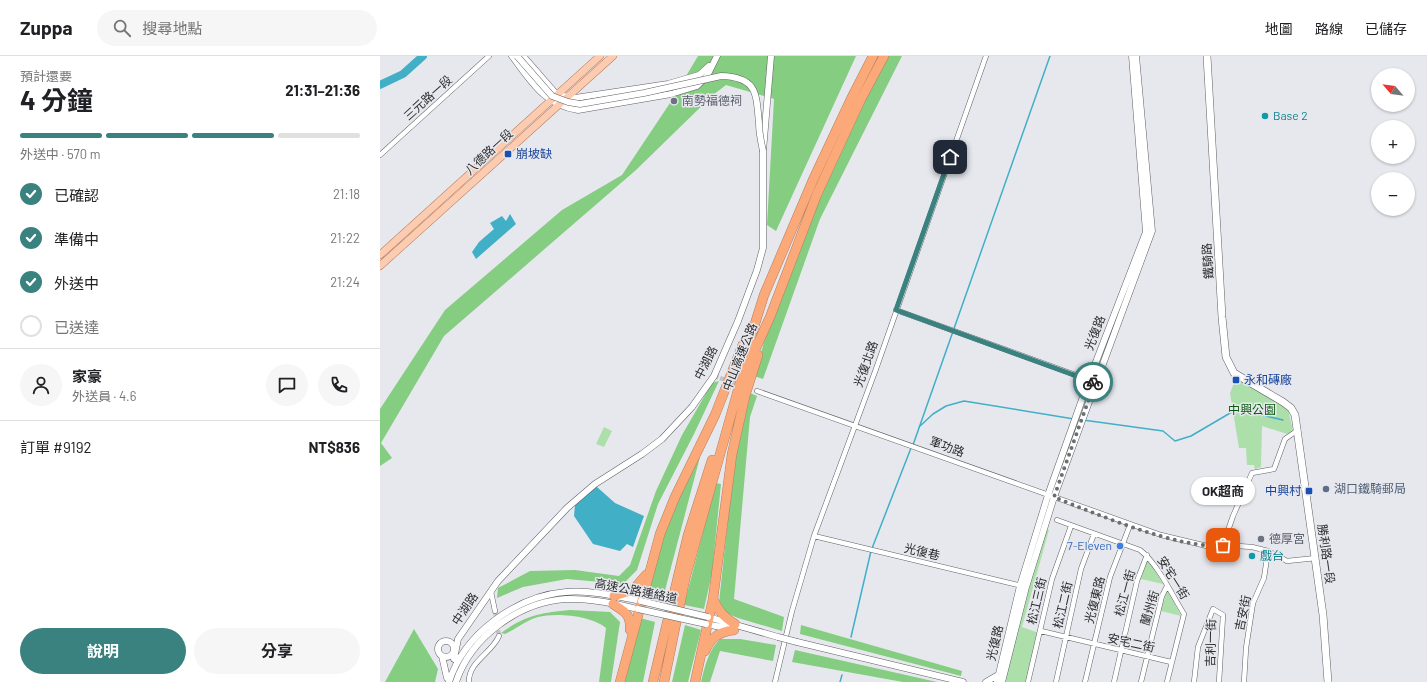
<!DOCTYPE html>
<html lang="zh-TW">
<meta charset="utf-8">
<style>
:root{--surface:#fff;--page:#f6f6f6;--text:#202124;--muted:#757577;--line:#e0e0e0;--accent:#3a827f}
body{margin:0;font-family:Barlow,"Noto Sans TC",sans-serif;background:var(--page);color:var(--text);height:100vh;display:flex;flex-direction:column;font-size:15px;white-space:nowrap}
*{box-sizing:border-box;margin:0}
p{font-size:13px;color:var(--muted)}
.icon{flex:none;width:22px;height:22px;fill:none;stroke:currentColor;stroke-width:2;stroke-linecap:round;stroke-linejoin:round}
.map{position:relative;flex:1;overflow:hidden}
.panel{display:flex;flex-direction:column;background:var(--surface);width:380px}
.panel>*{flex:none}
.needle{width:26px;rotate:298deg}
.fabs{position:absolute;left:991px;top:12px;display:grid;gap:8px}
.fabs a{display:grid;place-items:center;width:44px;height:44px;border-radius:50%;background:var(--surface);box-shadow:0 1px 3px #0004;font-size:20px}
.pin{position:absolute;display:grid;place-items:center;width:34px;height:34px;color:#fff;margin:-17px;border-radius:8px;box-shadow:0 2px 6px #0006}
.courier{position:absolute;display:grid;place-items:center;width:40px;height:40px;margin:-20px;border:3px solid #3a827f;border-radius:50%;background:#fff;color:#222;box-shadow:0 1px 5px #0007}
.bubble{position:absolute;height:28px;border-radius:14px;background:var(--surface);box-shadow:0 1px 3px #0004;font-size:13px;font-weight:700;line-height:28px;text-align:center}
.overview em{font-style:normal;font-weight:700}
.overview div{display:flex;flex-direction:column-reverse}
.overview{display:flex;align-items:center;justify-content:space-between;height:68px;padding:0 20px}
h1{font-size:26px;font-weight:700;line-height:30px}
.bar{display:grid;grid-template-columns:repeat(4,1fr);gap:6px 4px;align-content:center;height:48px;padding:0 20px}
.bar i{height:5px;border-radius:3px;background:var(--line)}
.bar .current{background:var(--accent)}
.bar p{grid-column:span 4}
.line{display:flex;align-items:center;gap:10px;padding:0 20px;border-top:1px solid var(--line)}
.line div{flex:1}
.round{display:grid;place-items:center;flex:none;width:42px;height:42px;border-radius:21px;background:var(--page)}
ol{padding:0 20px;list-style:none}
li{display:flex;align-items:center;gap:12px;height:44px}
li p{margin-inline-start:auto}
li .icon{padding:4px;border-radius:50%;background:var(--accent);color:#fff;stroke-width:4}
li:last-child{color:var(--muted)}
li i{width:22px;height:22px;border:2px solid var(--line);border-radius:50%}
.button{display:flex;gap:8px;margin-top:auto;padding:8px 20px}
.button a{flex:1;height:46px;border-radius:24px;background:var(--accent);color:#fff;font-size:16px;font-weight:700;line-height:46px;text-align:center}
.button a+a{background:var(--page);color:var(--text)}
header{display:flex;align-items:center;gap:24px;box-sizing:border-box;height:56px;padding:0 20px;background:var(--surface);border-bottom:1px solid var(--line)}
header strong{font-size:19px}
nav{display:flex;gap:22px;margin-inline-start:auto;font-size:14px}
.search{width:280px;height:36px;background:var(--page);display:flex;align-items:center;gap:10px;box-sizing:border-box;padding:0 14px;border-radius:22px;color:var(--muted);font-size:15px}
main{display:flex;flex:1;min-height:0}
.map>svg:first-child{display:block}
</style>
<header>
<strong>Zuppa</strong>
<div class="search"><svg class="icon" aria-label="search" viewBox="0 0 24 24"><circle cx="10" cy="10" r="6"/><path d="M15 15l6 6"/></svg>搜尋地點</div>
<nav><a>地圖</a><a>路線</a><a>已儲存</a></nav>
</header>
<main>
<section class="panel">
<div class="overview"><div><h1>4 分鐘</h1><p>預計還要</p></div><em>21:31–21:36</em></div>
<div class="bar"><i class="current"></i><i class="current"></i><i class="current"></i><i></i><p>外送中 · 570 m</p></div>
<ol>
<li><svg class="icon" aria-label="check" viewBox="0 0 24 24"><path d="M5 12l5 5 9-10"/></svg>已確認<p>21:18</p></li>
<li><svg class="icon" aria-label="check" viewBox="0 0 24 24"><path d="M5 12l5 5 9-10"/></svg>準備中<p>21:22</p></li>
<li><svg class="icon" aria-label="check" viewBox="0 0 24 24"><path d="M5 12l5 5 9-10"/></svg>外送中<p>21:24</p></li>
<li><i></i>已送達</li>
</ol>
<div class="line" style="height:72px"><a class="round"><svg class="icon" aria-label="person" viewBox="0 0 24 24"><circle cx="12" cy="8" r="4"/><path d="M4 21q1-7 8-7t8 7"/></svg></a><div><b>家豪</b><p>外送員 · 4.6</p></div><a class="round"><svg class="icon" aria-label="chat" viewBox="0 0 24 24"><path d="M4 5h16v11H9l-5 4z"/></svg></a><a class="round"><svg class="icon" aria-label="phone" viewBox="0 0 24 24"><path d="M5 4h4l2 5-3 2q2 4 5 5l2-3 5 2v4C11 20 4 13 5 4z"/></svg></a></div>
<div class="line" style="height:52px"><div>訂單 #9192</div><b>NT$836</b></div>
<div class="button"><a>說明</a><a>分享</a></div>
</section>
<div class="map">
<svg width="1047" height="626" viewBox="0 0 1047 626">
<rect width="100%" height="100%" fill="#e7e8ee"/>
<path fill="#acdfaa" d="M856 322 908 353 913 375 907 378 882 370 881 411 875 413 874 409H867L866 392H859L850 337Z
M224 371 232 375 224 391 216 388Z
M665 473 669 474 642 571 659 577 646 626H623Z
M767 502 783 528 761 523Z
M787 534 801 560 781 555Z"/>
<path fill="#84cd81" d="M318 0H476L396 175 387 169 394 43 346 29 333 39 256 114 64 280 1 387 12 402 0 410V353L65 254 182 154 242 119 290 47Z
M508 0H522L440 163 383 323 374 320 399 236 438 138Z
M339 325 314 378 278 448 257 514 243 528 187 523 143 531 117 542 118 532 150 515 195 514 239 520 250 509 276 435 302 379 332 327Z
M370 337 377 340 370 361 354 543 404 561 402 575 358 562 341 555 339 546 354 408Z
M320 401 283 542 267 537 281 487 311 413Z
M336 427 341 428 332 517 324 553 304 549Z
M190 554 230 556 240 566 231 626H219L226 572C213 560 176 556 158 561 147 564 136 573 125 578L121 577C146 559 160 557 190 554Z
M260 562 275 566 263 626H243Z
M305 569 321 574 308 626H292Z
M421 569 582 615 581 620 420 578Z
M34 573 58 613 55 626H5Z
M340 583H360L396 589 393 605 340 595 330 626H321C325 610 328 595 340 583Z
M415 594 557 626H523L412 606Z"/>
<path fill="#41afc5" d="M130 158 136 168 96 203 92 196 99 186 114 173 110 167 122 160 126 165Z
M214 431H217L235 447 264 460 253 491 247 488 240 495 213 488 194 460 195 449Z"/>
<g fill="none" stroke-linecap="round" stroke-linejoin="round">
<path stroke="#41afc5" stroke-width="1.5" d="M703 364 783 375 795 385 811 380 857 353 903 364
M539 371 553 358 566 350 584 345 694 363
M533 389 670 0
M471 581 491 495 531 392
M460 626 462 619"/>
<path stroke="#41afc5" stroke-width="8" d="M0 29 23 18 43 0"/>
<path stroke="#c2c3c8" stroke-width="4.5" stroke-dasharray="4.5 2" stroke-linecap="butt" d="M334 320 360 329
M115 555 119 580"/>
<g stroke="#5f6064" stroke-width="5.5">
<path id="minor" d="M0 99 109 0
M516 254 715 326
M377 335 781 479 831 491 843 489 872 491 888 495 907 505 936 502
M677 464 760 494C778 508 792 539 804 558L787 626
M434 480 642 530
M843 489 853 460 872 417 894 413 905 383 918 374
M111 536 115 555
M661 575 791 606
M89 626C88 606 112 597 119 580
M395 626 412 555 434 480 496 313 606 0
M648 626 672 523 691 470
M676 626 701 513 714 478
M705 626 730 521 750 469
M734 626 757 525 767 499
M761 626 782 540 787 530
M814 626 818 591 833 553 843 559 839 626
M864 626 866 592 873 547 884 522 888 495"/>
</g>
<g stroke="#5f6064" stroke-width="7">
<path id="tertiary" d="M132 0C151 25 164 49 198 54L291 38 317 30 327 20 337 0
M143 0 177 39 195 42 288 28 319 19 329 10
M328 561 398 581
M326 568 351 573
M58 593a8 8 0 1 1 16 0a8 8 0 1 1-16 0Z
M417 586 583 626
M62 600 67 622
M74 603 78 583 118 525 187 452 215 428 262 398 282 383 312 351 334 320 358 265 377 214 383 192V95L391 0
M69 626C84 578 136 540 186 536 211 534 236 540 261 545
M76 626C91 581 139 546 186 543 210 542 235 548 258 553
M606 626 618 619
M617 626 640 530 668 439 709 324 766 176 752 0
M622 626 646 531 674 441 772 175 756 0"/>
</g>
<g stroke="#5f6064" stroke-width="8">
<path id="secondary" d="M827 0 842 261 846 301 854 317 903 346 911 352 915 359 943 559 948 626"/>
</g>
<g stroke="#b37e5f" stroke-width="8">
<path id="primary" d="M0 199 220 0
M0 210 233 0"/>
</g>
<g stroke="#b37e5f" stroke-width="10">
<path id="motorway" d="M361 312 384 239 433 124 472 41 493 0
M234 540 253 534 266 519
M333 543C339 556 344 561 355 568
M233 548C245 556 251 558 250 574
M325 595C331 581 339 576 354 574
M240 626 280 478 295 441 335 359 363 288
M273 626 308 479 332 404
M284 626 305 523 360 327 390 261 437 138 480 45 504 0
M315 626 333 543 352 398 365 340 378 299"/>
</g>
<use href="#minor" stroke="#fff" stroke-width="4.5"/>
<use href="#tertiary" stroke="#fff" stroke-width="6"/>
<use href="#secondary" stroke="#fff" stroke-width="7"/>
<use href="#primary" stroke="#fdcbaf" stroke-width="7"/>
<use href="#motorway" stroke="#fca979" stroke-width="9"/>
<g stroke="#5f6064" stroke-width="7" stroke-linecap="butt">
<path id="tertiary-bridge" d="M137 0 172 40 188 46 200 48 264 37 341 20C378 21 376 38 379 67 379 77 381 86 383 95
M261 545 328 561
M258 553 326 568
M398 581 417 586"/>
</g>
<use href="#tertiary-bridge" stroke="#fff" stroke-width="6"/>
</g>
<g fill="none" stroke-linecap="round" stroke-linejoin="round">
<path stroke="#6d6e72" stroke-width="4" stroke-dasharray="0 7.2" d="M713 326H715L674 441C713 457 804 495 843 489"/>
<path stroke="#3a827f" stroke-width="5" d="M570 101 516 254 713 326"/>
</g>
<g fill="#6b7280" stroke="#e7e8ee" stroke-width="1.5">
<circle cx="294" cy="45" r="4"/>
<circle cx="881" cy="483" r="4"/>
</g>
<g fill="#0f9aa8" stroke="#e7e8ee" stroke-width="1.5">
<circle cx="885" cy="60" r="4"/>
<circle cx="872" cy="500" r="4"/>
</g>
<g fill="#1a4fb4" stroke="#e7e8ee" stroke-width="1.5">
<rect x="124" y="94" width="8" height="8" rx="2"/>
<rect x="852" y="320" width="8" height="8" rx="2"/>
<rect x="925" y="431" width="8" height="8" rx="2"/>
</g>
<circle fill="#5c6f8a" stroke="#e7e8ee" stroke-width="1.5" cx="946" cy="433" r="4"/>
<circle fill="#3f7fe0" stroke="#e7e8ee" stroke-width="1.5" cx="740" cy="490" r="4"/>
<g text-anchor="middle" stroke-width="3" stroke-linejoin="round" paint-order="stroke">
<g font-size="12" fill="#2c2d2f" stroke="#e7e8ee">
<text transform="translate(48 42) rotate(-42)" y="4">三元路一段</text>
<text transform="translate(109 96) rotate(-43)" y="4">八德路一段</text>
<text transform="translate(828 205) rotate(-94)" y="4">鐵騎路</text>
<text transform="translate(715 277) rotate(-69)" y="4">光復路</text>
<text transform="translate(360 301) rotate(-68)" y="4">中山高速公路</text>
<text transform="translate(326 307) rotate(-63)" y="4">中湖路</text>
<text transform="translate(486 308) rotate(-70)" y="4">光復北路</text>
<text transform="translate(567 391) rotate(20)" y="4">軍功路</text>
<text transform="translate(542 496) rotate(13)" y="4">光復巷</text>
<text transform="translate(946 498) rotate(82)" y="4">勝利路一段</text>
<text transform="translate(793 522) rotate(58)" y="4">安宅一街</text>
<text transform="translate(256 535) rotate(11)" y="4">高速公路連絡道</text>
<text transform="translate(745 537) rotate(-75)" y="4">松江一街</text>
<text transform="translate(715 544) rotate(-76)" y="4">光復東路</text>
<text transform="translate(657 545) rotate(-77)" y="4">松江三街</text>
<text transform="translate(683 549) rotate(-77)" y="4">松江二街</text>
<text transform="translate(770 552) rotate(-73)" y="4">蘭州街</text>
<text transform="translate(85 553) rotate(-56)" y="4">中湖路</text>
<text transform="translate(863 557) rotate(-78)" y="4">吉安街</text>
<text transform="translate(615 587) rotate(-77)" y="4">光復路</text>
<text transform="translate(751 587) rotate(12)" y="4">安宅二街</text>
<text transform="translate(831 587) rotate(-89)" y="4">吉利一街</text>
</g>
<g font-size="12" fill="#5b616d" stroke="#e7e8ee" text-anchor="start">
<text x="302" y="49">南勢福德祠</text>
<text x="889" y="487">德厚宮</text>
</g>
<g font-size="12" fill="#0d838f" stroke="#e7e8ee" text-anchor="start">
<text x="893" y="64">Base 2</text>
<text x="880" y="504">戲台</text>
</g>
<g font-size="12" fill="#164399" stroke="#e7e8ee" text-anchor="start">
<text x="136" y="102">崩坡缺</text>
<text x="864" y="328">永和磚廠</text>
<text x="921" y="439" text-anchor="end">中興村</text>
</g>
<g font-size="12" fill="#0b5910" stroke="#e7e8ee">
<text x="872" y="358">中興公園</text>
</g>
<g font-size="12" fill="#4e5e75" stroke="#e7e8ee" text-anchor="start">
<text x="954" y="437">湖口鐵騎郵局</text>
</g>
<g font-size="12" fill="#366cbe" stroke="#e7e8ee" text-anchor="end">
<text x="732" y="494">7-Eleven</text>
</g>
</g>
</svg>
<div class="fabs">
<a><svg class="needle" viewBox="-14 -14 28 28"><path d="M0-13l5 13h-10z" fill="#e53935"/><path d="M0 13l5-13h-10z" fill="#757577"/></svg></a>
<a>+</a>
<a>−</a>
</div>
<div class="pin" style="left:843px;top:489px;background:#ea580c"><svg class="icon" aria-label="bag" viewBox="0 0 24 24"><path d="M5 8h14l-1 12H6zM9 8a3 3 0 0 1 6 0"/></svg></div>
<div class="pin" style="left:570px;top:101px;background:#1f2937"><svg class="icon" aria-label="home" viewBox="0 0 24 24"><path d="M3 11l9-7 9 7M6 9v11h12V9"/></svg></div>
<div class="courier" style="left:713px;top:326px"><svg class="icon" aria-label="bike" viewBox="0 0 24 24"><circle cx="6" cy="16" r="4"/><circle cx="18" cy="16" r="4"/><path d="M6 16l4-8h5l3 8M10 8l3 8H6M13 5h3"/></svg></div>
<div class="bubble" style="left:811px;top:421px;width:64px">OK超商</div>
</div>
</main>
